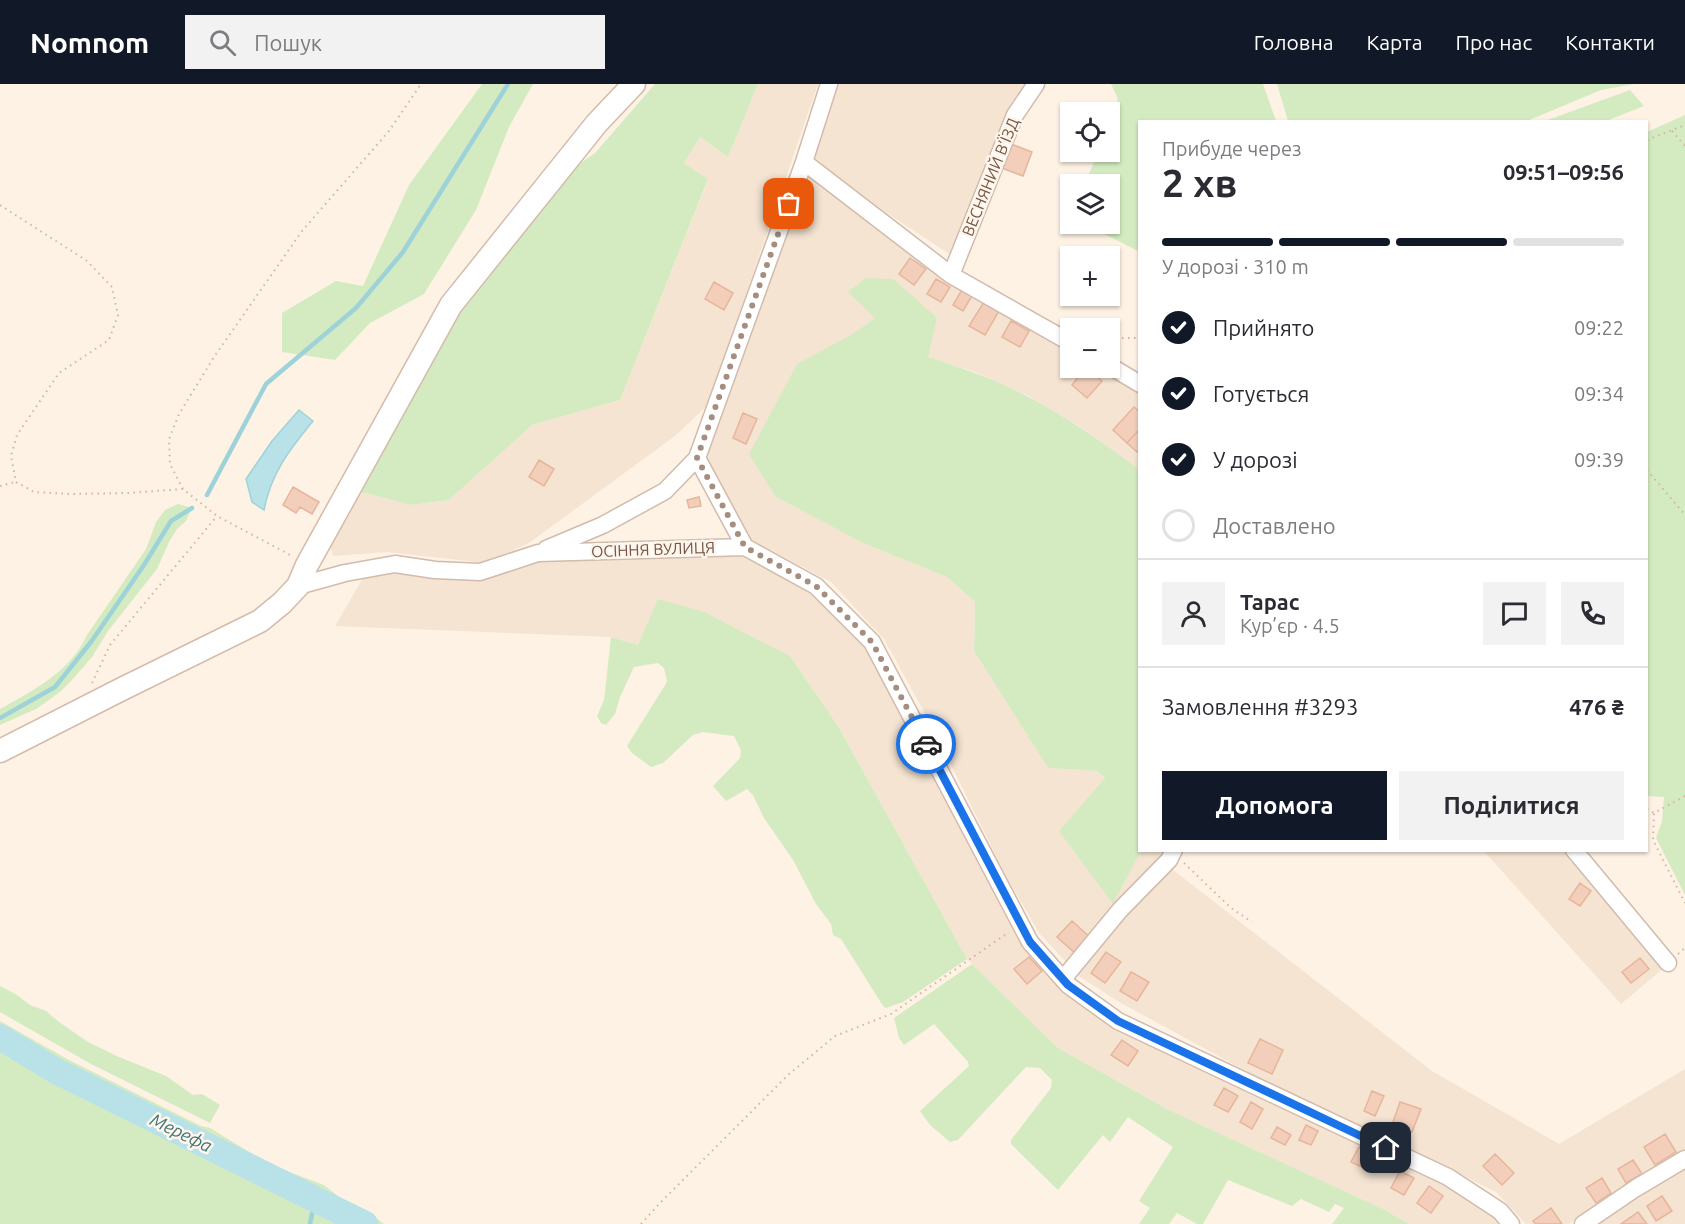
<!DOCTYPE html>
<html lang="uk">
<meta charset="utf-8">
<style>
:root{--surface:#fff;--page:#f2f2f3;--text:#2b2b33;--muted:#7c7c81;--line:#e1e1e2;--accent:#111827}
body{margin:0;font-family:Ubuntu,sans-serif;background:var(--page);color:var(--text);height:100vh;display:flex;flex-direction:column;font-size:22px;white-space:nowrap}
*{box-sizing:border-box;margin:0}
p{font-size:20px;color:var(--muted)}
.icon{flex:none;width:33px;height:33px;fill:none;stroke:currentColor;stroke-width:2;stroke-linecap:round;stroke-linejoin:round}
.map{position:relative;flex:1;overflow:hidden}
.details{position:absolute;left:1138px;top:36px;width:510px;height:732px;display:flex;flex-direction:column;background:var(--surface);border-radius:0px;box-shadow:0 2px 4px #0004}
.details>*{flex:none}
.fabs{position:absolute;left:1060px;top:18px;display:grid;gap:12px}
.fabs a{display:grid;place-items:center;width:60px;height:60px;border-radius:0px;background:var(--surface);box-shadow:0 2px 4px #0004;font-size:30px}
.pin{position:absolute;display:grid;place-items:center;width:51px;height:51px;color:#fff;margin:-26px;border-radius:12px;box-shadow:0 3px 9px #0006}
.courier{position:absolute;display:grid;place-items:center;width:60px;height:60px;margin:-30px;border:4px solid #1a73e8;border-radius:50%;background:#fff;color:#222;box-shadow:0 2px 8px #0007}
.summary em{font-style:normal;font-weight:600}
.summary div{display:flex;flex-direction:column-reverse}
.summary{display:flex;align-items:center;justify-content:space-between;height:102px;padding:0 24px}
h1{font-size:39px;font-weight:600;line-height:45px}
.bar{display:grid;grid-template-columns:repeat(4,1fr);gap:9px 6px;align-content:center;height:72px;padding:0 24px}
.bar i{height:8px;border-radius:4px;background:var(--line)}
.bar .selected{background:var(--accent)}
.bar p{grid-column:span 4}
.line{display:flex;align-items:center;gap:15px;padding:0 24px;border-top:2px solid var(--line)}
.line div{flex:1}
.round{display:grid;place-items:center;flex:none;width:63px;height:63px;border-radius:0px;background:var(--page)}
ol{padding:0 24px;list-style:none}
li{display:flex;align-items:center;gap:18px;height:66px}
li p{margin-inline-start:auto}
li .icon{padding:6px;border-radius:50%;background:var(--accent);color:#fff;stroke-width:4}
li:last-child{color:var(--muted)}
li i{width:33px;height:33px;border:3px solid var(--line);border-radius:50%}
.primary-button{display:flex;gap:12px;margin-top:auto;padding:12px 24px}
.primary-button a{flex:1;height:69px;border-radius:0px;background:var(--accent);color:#fff;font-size:24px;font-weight:600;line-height:69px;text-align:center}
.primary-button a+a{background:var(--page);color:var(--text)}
header{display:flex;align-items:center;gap:36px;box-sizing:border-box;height:84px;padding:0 30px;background:var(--accent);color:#fff}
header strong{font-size:28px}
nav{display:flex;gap:33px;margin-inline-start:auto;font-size:21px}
.search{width:420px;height:54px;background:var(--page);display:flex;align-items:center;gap:15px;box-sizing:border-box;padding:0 21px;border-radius:0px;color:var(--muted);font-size:22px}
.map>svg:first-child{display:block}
</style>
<header>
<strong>Nomnom</strong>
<div class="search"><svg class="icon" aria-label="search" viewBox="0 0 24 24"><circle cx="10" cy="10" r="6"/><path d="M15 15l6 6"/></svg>Пошук</div>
<nav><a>Головна</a><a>Карта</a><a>Про нас</a><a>Контакти</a></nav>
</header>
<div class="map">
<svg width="1685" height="1140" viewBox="0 0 1685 1140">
<rect width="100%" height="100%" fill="#fdf2e4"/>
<path fill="#f5e4d2" d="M758 0H818L708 321 675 352 529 459 486 479 387 468 333 472 329 456 361 408 411 421 449 416 532 341 620 316 708 96 684 79 700 53 728 73Z
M834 0H1025L1001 52 954 173 882 126 816 77 811 70Z
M815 87 1071 263V284H1106L1140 303V386L1082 344 1027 311 975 288 927 273 875 234 851 251 863 459 947 493 975 518 974 567 1048 684 1097 687 1105 695 1113 820 1141 767H1165L1127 815 1067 879 1039 849 1004 788 933 644 884 555 831 498 748 454 705 372 804 91Z
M745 466 816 502 869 560 1029 858 1118 940 1446 1094 1509 1140H1409L1383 1125 1169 1026 1058 964 967 875 838 642 790 572 638 561 611 553 335 542 363 494 421 485 478 492 538 473Z
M1484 767H1569L1665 883 1621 920Z
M1168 782 1432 987 1559 1060 1685 985V1065L1629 1099 1569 1140H1526L1496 1108 1396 1058 1272 1001 1119 918 1074 889Z
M1685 1080V1140H1593Z"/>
<path fill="#d4ebc2" d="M482 0H533L509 43 476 126 424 210 370 239 335 276 282 268V229L336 197 363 202 409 101Z
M655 0H758L728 73 700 53 684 79 708 95 620 316 532 341 449 416 411 421 361 408 385 364 402 321 439 254 559 94 595 69Z
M1111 0H1263L1276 37 1140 38V168L1085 140H1110V100H1085L1098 68H1110V36L1118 15Z
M1277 0H1634L1601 6 1527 37H1288Z
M1630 6 1644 22 1606 37H1545Z
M1685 31V811L1656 754 1662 737 1664 713 1647 712V48Z
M866 194 893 195 937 234 928 273C962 284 995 295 1027 312 1067 333 1104 359 1140 386L1141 767 1113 820 1059 747 1105 694 1097 687 1048 684 974 567 975 518 947 493 863 459 775 412 749 370 797 280 851 251 875 234 848 208Z
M178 420 192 424 186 437 177 445 169 458 157 485 108 547 92 573 72 596 61 607 49 616 36 625 0 641V625C34 606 71 587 87 551L146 465 156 438 165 426Z
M658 515 704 528 790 572 838 642 967 875 903 918 886 924 883 922 841 855 833 851 831 840 816 820 793 776 764 734 753 711 747 705 726 717 713 702 740 674 741 666 734 652 703 648 693 651 663 679 651 683 632 669 627 662 667 598 664 584 658 579 634 583 620 613 615 630 606 641 601 639 597 632 604 616 611 553 638 561Z
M972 880 1058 964 1169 1026 1383 1125 1409 1140H1332L1344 1124 1335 1120 1329 1128 1301 1115 1292 1122 1228 1096 1203 1140H1197L1177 1129 1169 1140H1139L1150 1124 1139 1117 1173 1063 1128 1033 1110 1058 1103 1051 1058 1106 1011 1060V1056L1051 1004 1052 996 1040 984 1026 983 958 1056 950 1058 930 1041 920 1027 969 982 968 978 934 940 904 961 899 954 894 934Z
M0 902 17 911 30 921 46 927 59 938 88 958 119 973 166 992 193 1011 202 1010 220 1021 210 1039 91 980 0 928Z
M0 937 69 976 201 1042 210 1044 271 1081 324 1101 343 1116 366 1126 384 1140H0Z"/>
<path fill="#b8e2e7" stroke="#9ed2d9" stroke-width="1.5" d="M299 326 313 337C290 365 271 389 264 426L252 418 246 395 272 357Z"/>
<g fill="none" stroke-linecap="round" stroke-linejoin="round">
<path stroke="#9ed2d9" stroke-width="4.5" d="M207 411 266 300 356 224 403 168 508 0
M0 634 55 603 91 558 144 481 171 437 192 424
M310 1140 315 1115"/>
<path stroke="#b8e2e7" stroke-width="26" d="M0 953 56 987 365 1140"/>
</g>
<path fill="#f3cfbb" stroke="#e6b59b" stroke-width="1.5" d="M1011 60 1032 68 1023 92 1002 84Z
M910 174 926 185 914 201 899 190Z
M936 195 950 203 941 218 927 210Z
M714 198 733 209 724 226 705 215Z
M963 204 973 210 963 227 953 221Z
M984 218 999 227 985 251 969 242Z
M1011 237 1029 247 1020 263 1002 253Z
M1086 284 1102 297 1087 314 1072 301Z
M1134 323 1140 328V345L1127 359 1113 346Z
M743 329 757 335 746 360 733 354Z
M1140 345V364L1137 368 1127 359Z
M539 376 554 385 544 402 529 393Z
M293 403 319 418 312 430 300 423 296 429 283 421Z
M699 413 701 422 689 424 687 416Z
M1580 799 1591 807 1580 822 1569 815Z
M1072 837 1092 855 1077 871 1057 853Z
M1106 868 1121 878 1105 899 1091 889Z
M1029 873 1042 887 1027 900 1014 885Z
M1640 874 1649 885 1631 899 1622 888Z
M1131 888 1149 898 1137 917 1120 907Z
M1260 955 1283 966 1272 990 1248 979Z
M1122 956 1138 967 1128 982 1111 971Z
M1224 1004 1238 1012 1228 1028 1214 1021Z
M1372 1007 1384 1012 1375 1032 1364 1027Z
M1251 1018 1263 1025 1252 1045 1240 1038Z
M1400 1018 1421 1025 1412 1048 1392 1041Z
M1306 1041 1318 1047 1311 1061 1299 1056Z
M1277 1043 1291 1051 1285 1061 1271 1054Z
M1665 1050 1676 1068 1655 1081 1644 1063Z
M1359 1063 1372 1069 1364 1084 1351 1078Z
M1495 1070 1514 1089 1502 1101 1483 1082Z
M1633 1076 1642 1090 1626 1099 1618 1085Z
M1400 1087 1414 1094 1404 1111 1391 1104Z
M1602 1094 1611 1109 1596 1119 1586 1104Z
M1429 1102 1443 1112 1431 1129 1417 1119Z
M1662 1112 1672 1127 1656 1137 1647 1122Z
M1551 1124 1562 1140H1536L1533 1137Z
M1638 1128 1647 1140H1621Z"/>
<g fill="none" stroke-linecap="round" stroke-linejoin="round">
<g stroke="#d1bbad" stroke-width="19">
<path id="street" d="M804 78 951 191 1071 259
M951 191 1015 31 1036 0
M1110 282 1140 300
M697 374 745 463
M546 465 603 441 665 407 697 374 804 78 829 0
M298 502 345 489 395 480 435 486 480 488 538 469 745 463 816 502 872 558 1030 858 1068 901 1118 937 1448 1093 1500 1127 1511 1140
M1574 766 1668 879
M1063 895 1120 826 1169 776 1174 766
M1583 1140 1636 1104 1685 1075"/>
</g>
<g stroke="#d4bbaa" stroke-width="25">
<path id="secondary" d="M0 667 120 606 260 537 282 519 298 502 307 481 451 221 597 39 634 0"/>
</g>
<path stroke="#d8b29e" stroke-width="2" stroke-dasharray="1.5 4.5" stroke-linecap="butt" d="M1672 47 1685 62
M1647 56 1685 41
M0 121 87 177 112 203 118 231 109 256 59 289 17 351 11 372 16 398 34 408 71 410 128 409 183 405 217 432 292 472
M1110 254H1136L1140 253
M1647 386 1685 431
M0 402 15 398
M183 405 170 380 169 355 179 330 214 273 302 147 389 47 421 0
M92 599 110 561 217 432
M1685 712 1654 729 1653 756 1685 819
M1647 725 1654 729
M1184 779 1231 824 1252 838
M1678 870 1685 864
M641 1140 660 1119 788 991 835 952 891 930 1009 848"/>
<use href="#street" stroke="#fff" stroke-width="16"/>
<use href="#secondary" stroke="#fff" stroke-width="22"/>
</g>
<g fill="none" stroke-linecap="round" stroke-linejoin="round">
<path stroke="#a58d7f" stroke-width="6" stroke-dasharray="0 10.8" d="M789 120 697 374 745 463 816 502 872 558 926 660"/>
<path stroke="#1a73e8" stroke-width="8" d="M926 660 1030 858 1068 901 1118 937 1386 1064"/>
</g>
<g text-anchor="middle" stroke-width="5" stroke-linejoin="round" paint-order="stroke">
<g font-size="16" fill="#765749" stroke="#fff6eb">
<text transform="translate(990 93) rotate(-68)" y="6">ВЕСНЯНИЙ В’ЇЗД</text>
<text transform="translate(653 465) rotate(-2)" y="6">ОСІННЯ ВУЛИЦЯ</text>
</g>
<g font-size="18" font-style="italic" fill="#3c747c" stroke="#fff6eb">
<text transform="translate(181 1049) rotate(26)" y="6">Мерефа</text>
</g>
</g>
</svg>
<div class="fabs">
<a><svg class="icon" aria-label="locate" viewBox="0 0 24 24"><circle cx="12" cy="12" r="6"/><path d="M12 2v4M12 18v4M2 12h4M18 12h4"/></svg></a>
<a><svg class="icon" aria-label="layers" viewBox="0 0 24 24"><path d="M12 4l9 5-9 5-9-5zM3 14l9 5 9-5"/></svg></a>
<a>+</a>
<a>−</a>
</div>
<div class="pin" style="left:789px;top:120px;background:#ea580c"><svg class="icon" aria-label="bag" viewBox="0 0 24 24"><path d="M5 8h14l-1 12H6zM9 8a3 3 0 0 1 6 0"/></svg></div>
<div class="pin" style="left:1386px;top:1064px;background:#1f2937"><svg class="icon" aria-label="home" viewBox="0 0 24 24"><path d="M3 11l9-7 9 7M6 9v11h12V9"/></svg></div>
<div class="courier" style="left:926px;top:660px"><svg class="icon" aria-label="car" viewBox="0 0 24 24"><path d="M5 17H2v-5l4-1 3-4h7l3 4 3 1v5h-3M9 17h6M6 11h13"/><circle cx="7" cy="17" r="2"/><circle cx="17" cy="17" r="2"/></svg></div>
<section class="details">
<div class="summary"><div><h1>2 хв</h1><p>Прибуде через</p></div><em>09:51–09:56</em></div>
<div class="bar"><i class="selected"></i><i class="selected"></i><i class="selected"></i><i></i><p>У дорозі · 310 m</p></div>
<ol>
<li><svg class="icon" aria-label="check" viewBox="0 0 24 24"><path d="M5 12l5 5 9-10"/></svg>Прийнято<p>09:22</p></li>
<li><svg class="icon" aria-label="check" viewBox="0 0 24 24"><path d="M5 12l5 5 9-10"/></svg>Готується<p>09:34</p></li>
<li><svg class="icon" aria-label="check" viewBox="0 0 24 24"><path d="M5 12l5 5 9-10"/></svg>У дорозі<p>09:39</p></li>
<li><i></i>Доставлено</li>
</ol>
<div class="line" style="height:108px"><a class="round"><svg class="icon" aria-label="person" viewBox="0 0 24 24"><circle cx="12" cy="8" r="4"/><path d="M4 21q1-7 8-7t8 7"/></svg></a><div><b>Тарас</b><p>Кур’єр · 4.5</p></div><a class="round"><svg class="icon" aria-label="chat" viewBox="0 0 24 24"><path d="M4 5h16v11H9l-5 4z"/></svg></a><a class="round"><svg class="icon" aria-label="phone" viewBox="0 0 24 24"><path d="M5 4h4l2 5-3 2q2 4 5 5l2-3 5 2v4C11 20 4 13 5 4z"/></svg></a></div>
<div class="line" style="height:78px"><div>Замовлення #3293</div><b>476 ₴</b></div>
<div class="primary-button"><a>Допомога</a><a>Поділитися</a></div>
</section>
</div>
